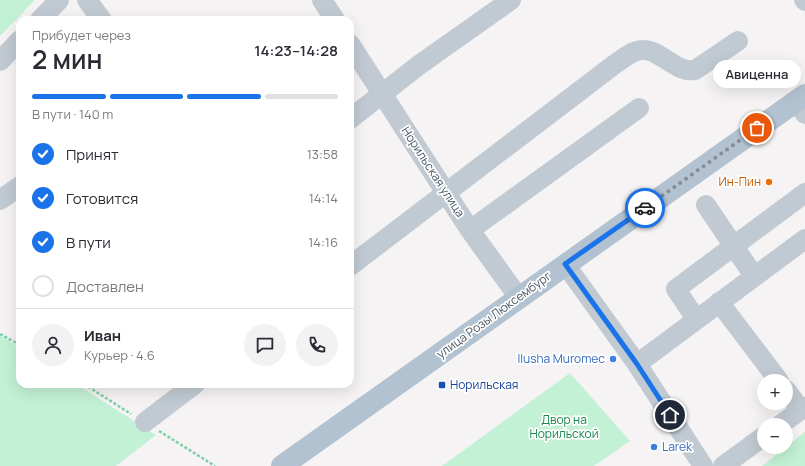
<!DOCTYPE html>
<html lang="ru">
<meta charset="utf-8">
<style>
:root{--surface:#fff;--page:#f2f2f3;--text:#2b2b33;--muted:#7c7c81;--line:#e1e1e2;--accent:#1a73e8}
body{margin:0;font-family:Manrope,sans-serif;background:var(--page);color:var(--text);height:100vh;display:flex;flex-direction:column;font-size:15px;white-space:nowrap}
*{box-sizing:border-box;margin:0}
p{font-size:13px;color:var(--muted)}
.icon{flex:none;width:22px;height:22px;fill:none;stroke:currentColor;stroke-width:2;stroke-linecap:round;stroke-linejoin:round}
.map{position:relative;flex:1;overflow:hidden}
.drawer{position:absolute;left:16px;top:16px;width:338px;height:372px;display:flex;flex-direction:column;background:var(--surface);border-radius:12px;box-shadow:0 4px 16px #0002}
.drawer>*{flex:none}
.controls{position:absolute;left:757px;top:374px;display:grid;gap:8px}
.controls a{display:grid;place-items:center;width:36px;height:36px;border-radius:50%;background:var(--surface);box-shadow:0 4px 16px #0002;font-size:20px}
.pin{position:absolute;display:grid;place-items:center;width:34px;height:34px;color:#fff;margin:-17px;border:2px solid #fff;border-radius:50%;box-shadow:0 1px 4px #0007}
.courier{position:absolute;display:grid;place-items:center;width:40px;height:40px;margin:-20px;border:3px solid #1a73e8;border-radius:50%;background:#fff;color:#222;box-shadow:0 1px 5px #0007}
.bubble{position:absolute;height:28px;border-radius:14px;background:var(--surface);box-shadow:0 4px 16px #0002;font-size:13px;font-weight:600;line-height:28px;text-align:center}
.headline em{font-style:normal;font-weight:600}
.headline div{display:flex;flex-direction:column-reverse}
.headline{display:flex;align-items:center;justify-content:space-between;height:68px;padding:0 16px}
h1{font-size:26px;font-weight:600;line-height:30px}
.bar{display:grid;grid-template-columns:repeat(4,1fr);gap:6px 4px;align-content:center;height:48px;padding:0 16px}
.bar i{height:5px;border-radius:3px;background:var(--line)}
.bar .selected{background:var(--accent)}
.bar p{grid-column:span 4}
.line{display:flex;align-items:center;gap:10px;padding:0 16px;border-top:1px solid var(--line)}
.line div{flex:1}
.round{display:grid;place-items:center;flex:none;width:42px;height:42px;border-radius:21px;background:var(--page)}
ol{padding:0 16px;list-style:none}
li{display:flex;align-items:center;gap:12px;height:44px}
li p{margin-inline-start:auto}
li .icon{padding:4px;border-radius:50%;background:var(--accent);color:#fff;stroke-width:4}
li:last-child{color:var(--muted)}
li i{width:22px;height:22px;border:2px solid var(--line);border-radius:50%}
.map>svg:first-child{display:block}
</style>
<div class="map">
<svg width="805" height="466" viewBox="0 0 805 466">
<rect width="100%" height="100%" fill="#f5f3f3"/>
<path fill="#c3f1d5" d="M0 0H35L0 36Z
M0 335 20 348V384H76L156 435 116 466H0Z
M570 373 630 441 594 466H442Z
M805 432V466H762Z"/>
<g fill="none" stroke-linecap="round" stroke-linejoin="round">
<path stroke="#7ad0a6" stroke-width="2.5" stroke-dasharray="3 2" stroke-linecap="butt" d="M0 334 20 345
M84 384 131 414
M159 431 215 466"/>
<path stroke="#c1cad2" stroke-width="20" d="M87 0 102 20
M322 0 335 20
M804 0 805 1
M40 20 59 0
M350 44 470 230 519 298
M0 61 20 40
M796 101 805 114
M350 119 419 65 511 0
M0 200 20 186
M706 205 754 276
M470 230 639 108
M565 264 637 364 703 466
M350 266 615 64C621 60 627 55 634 52 657 42 673 74 695 70L738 41
M719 302 779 381
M696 319 676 289 805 193
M637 364 805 239
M786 390 801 410
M145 422 195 384
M780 425 805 407
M723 466 764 436"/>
<path stroke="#b3c2d1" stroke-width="22" d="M282 466 805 95"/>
</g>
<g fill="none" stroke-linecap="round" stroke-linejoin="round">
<path stroke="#868d94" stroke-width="4" stroke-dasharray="0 7.2" d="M645 208 757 128"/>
<path stroke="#1a73e8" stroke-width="5" d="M645 208 565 264 637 364 670 415"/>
</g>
<circle fill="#e8710a" stroke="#fff" stroke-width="1.5" cx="769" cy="182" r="4"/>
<g fill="#3f7fe0" stroke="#fff" stroke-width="1.5">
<circle cx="613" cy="359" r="4"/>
<circle cx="654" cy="447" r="4"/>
</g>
<rect fill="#1a4fb4" stroke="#fff" stroke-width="1.5" x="438" y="381" width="8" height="8" rx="2"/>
<g text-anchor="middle" stroke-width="3.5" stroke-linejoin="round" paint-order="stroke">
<g font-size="12" fill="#4a5661" stroke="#fff">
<text transform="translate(433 172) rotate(57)" y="4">Норильская улица</text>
<text transform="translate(494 315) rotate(-36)" y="4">улица Розы Люксембург</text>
</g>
<g font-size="12" fill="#c56008" stroke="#fff" text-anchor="end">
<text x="761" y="186">Ин-Пин</text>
</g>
<g font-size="12" fill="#366cbe" stroke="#fff" text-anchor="end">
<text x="605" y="363">Ilusha Muromec</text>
<text x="662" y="451" text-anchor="start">Larek</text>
</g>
<g font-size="12" fill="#164399" stroke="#fff" text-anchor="start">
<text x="450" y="389">Норильская</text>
</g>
<g font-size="12" fill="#17864f" stroke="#fff">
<text x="564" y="424">Двор на<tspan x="564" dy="14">Норильской</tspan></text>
</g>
</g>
</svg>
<div class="controls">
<a>+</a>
<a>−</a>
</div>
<div class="pin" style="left:757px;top:128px;background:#ea580c"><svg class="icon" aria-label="bag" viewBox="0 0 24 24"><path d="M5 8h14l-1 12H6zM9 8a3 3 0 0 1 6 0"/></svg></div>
<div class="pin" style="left:670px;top:415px;background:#1f2937"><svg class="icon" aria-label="home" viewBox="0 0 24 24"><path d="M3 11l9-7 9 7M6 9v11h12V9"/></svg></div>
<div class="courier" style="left:645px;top:208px"><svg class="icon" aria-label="car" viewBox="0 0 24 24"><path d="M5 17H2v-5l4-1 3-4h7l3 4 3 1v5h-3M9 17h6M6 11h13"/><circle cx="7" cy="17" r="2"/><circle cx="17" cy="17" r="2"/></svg></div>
<div class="bubble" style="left:713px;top:60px;width:88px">Авиценна</div>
<section class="drawer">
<div class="headline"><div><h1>2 мин</h1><p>Прибудет через</p></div><em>14:23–14:28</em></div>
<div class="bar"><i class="selected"></i><i class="selected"></i><i class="selected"></i><i></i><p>В пути · 140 m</p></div>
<ol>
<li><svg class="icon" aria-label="check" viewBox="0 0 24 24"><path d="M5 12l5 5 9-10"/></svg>Принят<p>13:58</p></li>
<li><svg class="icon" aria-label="check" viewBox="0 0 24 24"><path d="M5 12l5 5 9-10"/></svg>Готовится<p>14:14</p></li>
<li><svg class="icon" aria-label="check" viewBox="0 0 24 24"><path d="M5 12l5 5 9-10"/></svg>В пути<p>14:16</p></li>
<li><i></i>Доставлен</li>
</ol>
<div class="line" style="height:72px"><a class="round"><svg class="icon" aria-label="person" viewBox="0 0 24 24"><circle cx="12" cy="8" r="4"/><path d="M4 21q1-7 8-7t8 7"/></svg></a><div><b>Иван</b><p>Курьер · 4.6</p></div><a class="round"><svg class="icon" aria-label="chat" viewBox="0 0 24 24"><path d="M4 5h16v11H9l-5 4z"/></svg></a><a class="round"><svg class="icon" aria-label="phone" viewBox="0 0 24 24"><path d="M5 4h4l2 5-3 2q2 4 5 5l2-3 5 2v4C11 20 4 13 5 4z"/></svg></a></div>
</section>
</div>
